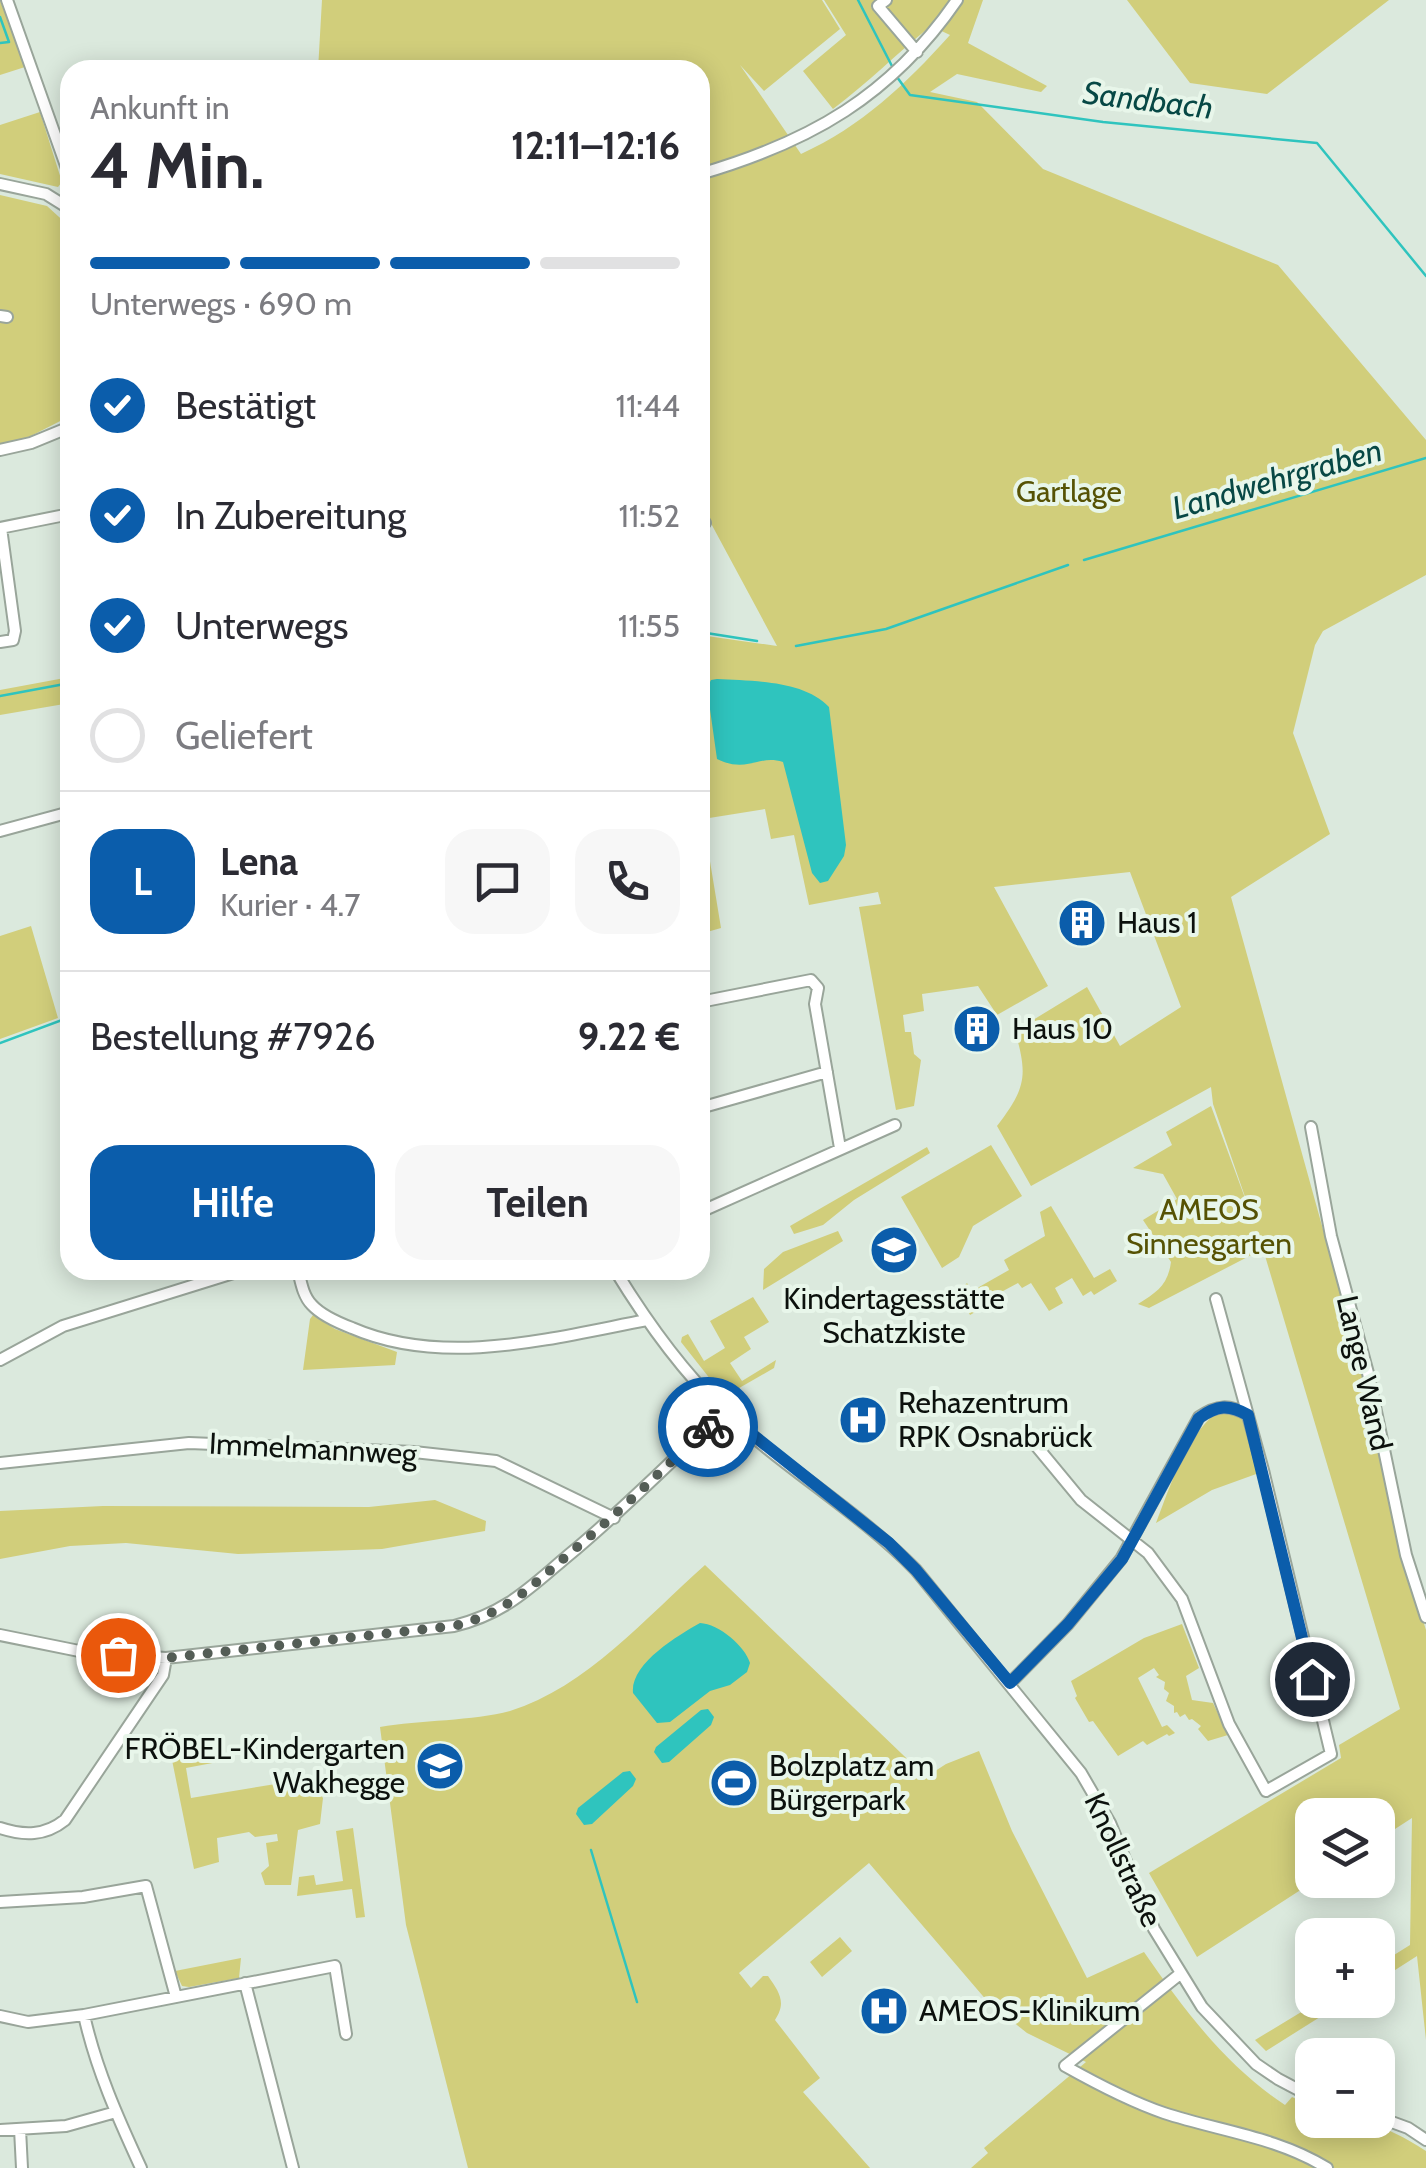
<!DOCTYPE html>
<html lang="de">
<meta charset="utf-8">
<style>
:root{--surface:#fff;--page:#f7f7f7;--text:#2b2b33;--muted:#7c7c81;--line:#e1e1e2;--accent:#0b5dab}
body{margin:0;font-family:Cabin,sans-serif;background:var(--page);color:var(--text);height:100vh;display:flex;flex-direction:column;font-size:38px;white-space:nowrap}
*{box-sizing:border-box;margin:0}
p{font-size:32px;color:var(--muted)}
.icon{flex:none;width:55px;height:55px;fill:none;stroke:currentColor;stroke-width:2;stroke-linecap:round;stroke-linejoin:round}
.map{position:relative;flex:1;overflow:hidden}
.details{position:absolute;left:60px;top:60px;width:650px;height:1220px;display:flex;flex-direction:column;background:var(--surface);border-radius:30px;box-shadow:0 5px 25px #0003}
.details>*{flex:none}
.fabs{position:absolute;left:1295px;top:1798px;display:grid;gap:20px}
.fabs a{display:grid;place-items:center;width:100px;height:100px;border-radius:20px;background:var(--surface);box-shadow:0 5px 25px #0003;font-size:50px}
.pin{position:absolute;display:grid;place-items:center;width:85px;height:85px;color:#fff;margin:-42px;border:5px solid #fff;border-radius:50%;box-shadow:0 2px 10px #0007}
.courier{position:absolute;display:grid;place-items:center;width:100px;height:100px;margin:-50px;border:8px solid #0b5dab;border-radius:50%;background:#fff;color:#222;box-shadow:0 2px 12px #0007}
.summary em{font-style:normal;font-weight:700}
.summary div{display:flex;flex-direction:column-reverse}
.summary{display:flex;align-items:center;justify-content:space-between;height:170px;padding:0 30px}
h1{font-size:65px;font-weight:700;line-height:75px}
.bar{display:grid;grid-template-columns:repeat(4,1fr);gap:15px 10px;align-content:center;height:120px;padding:0 30px}
.bar i{height:12px;border-radius:8px;background:var(--line)}
.bar .current{background:var(--accent)}
.bar p{grid-column:span 4}
.line{display:flex;align-items:center;gap:25px;padding:0 30px;border-top:2px solid var(--line)}
.line div{flex:1}
.round{display:grid;place-items:center;flex:none;width:105px;height:105px;border-radius:30px;background:var(--page)}
ol{padding:0 30px;list-style:none}
li{display:flex;align-items:center;gap:30px;height:110px}
li p{margin-inline-start:auto}
li .icon{padding:10px;border-radius:50%;background:var(--accent);color:#fff;stroke-width:4}
li:last-child{color:var(--muted)}
li i{width:55px;height:55px;border:5px solid var(--line);border-radius:50%}
.cta{display:flex;gap:20px;margin-top:auto;padding:20px 30px}
.cta a{flex:1;height:115px;border-radius:30px;background:var(--accent);color:#fff;font-size:40px;font-weight:700;line-height:115px;text-align:center}
.cta a+a{background:var(--page);color:var(--text)}
.map>svg:first-child{display:block}
</style>
<div class="map">
<svg width="1426" height="2168" viewBox="0 0 1426 2168">
<rect width="100%" height="100%" fill="#dbe9dd"/>
<path fill="#d1ce7b" d="M0 0 25 67 0 75Z
M322 0H822L840 29 764 91 740 65 801 154C862 126 905 85 950 35L931 26C897 53 868 83 833 109L803 71 846 35 824 0H880L871 7 875 13 893 0H983L968 43 1047 86 1041 92 957 74 930 92 977 102 1043 169 1278 265 1426 440V575L1323 631 1315 645 1293 733 1330 834 1231 897 1368 1392 1406 1567 1426 1630V2040L1417 1956 1378 1981V1965L1410 1945 1412 1818 1378 1840V1815H1312V1880H1316L1197 1957 1149 1873 1341 1758 1339 1745 1400 1709 1263 1249 1149 1308 1138 1304C1157 1292 1168 1285 1171 1262L1143 1220 1177 1199 1163 1174 1133 1168 1172 1145 1166 1132 1211 1106 1252 1217 1213 1104 1211 1087 1031 1186 997 1126C1026 1088 1028 1076 1015 1031L1087 987 1120 1046 1181 1007 1130 872 994 887 1048 986 997 1015 978 986 922 994 924 1011 903 1015 905 1032H911L914 1054 921 1060 914 1106 896 1110 859 907 881 904 878 892 809 905 794 835 771 839 765 809 703 819 721 928 700 934V635L777 646 700 503V70H318Z
M1127 0H1389L1267 94 1190 83Z
M40 112 62 182 58 187 0 174V125Z
M0 195 47 206 70 227V416L29 437 0 444Z
M70 677V703L0 715V690Z
M31 926 58 1018 0 1039V936Z
M991 1145 1022 1196 973 1226 959 1257 942 1268 901 1197Z
M927 1147 930 1153 854 1200 823 1225 794 1234 790 1226Z
M1051 1206 1094 1278 1110 1269 1117 1281 1094 1295 1091 1291 1083 1296 1072 1278 1055 1288 1063 1303 1049 1311 1031 1283 1022 1288 1018 1283 975 1306 977 1311 970 1315C965 1304 956 1292 967 1283L972 1291 1009 1270 1004 1260 1045 1236 1040 1212Z
M838 1231 843 1241 763 1290 764 1269 783 1252Z
M753 1297 769 1322 744 1337 751 1349 730 1363 742 1381 776 1360 774 1368 727 1395 722 1394 681 1342 682 1337 688 1334 704 1361 725 1348 710 1321Z
M313 1315 335 1329 397 1352 395 1365 303 1370 310 1319Z
M1217 1412H1234L1245 1418 1259 1473 1212 1490 1156 1523C1170 1486 1186 1437 1217 1412Z
M435 1500 486 1521 485 1531 382 1549 238 1554 126 1543 70 1546 0 1559V1511L103 1506 369 1507Z
M705 1565 926 1777 946 1764 979 1751 1012 1831 1087 1978 1144 1952C1185 2011 1225 2065 1285 2105L1292 2097 1312 2106V2120C1366 2120 1380 2122 1426 2151V2168H971L988 2153 984 2148 1086 2062 1027 2033 988 2002 869 1863 739 1973 751 1988 763 1976H768C779 1992 787 2002 775 2020L820 2078 803 2092 870 2168H468L406 1925 380 1727C419 1720 474 1721 510 1711 587 1687 646 1617 705 1565Z
M1182 1624 1199 1668 1186 1676 1192 1700 1213 1703 1228 1735 1208 1741 1198 1729 1201 1726 1192 1719 1189 1720 1185 1714 1180 1717 1177 1712 1174 1713V1706L1166 1701 1169 1693 1164 1689 1165 1682 1156 1677 1159 1675 1154 1668 1138 1678 1162 1727 1167 1725 1175 1733 1169 1736 1167 1734 1147 1745 1143 1741 1118 1756 1093 1721 1089 1722 1075 1698 1077 1696 1071 1681 1144 1638Z
M222 1751 223 1761 186 1768 191 1798 288 1782 305 1790 316 1788 323 1798 320 1824 298 1830 291 1885H265L261 1873 269 1866 266 1843 278 1841 277 1834 255 1837 249 1832 217 1838 219 1862 194 1869 172 1760Z
M353 1828 365 1917 356 1918 352 1889 297 1896 299 1877 314 1875 316 1885 343 1881 336 1831Z
M840 1937 852 1951 822 1977 810 1962Z
M241 1958 239 1978 189 1987 182 1986 175 1971Z
M1321 2000H1347L1266 2051 1255 2040Z"/>
<path fill="#2fc4be" d="M717 679C752 681 804 680 829 707L846 845 844 856 828 881 820 883 812 873 783 762C758 754 748 774 717 759L707 688 711 680Z
M700 1623C719 1624 745 1646 750 1663L747 1672 730 1685 710 1691 670 1722 657 1723 633 1693C630 1664 677 1636 700 1623Z
M708 1709 714 1717 711 1725 669 1762 662 1763 654 1752 656 1747 701 1710Z
M630 1771 636 1779 633 1786 592 1824 584 1825 576 1814 578 1808 623 1772Z"/>
<g fill="none" stroke-linecap="round" stroke-linejoin="round">
<path stroke="#2fc4be" stroke-width="2.5" d="M858 0 894 70
M0 17 9 42 0 43
M897 77 910 95 1103 122 1317 143 1426 276
M1084 560 1426 458
M700 632 757 641
M796 646 886 629 1068 565
M0 696 70 683
M0 1043 70 1017
M591 1850 637 2002"/>
<g stroke="#99a59a" stroke-width="14">
<path id="minor" d="M7 0 70 177
M886 0 878 6 917 52
M700 174C810 142 891 96 957 0
M0 184 46 194 70 209
M0 316 7 317
M0 450 31 443 70 427
M700 515 705 523 700 526
M0 528 70 514
M69 568 70 567
M0 642 13 640 15 631 1 528
M0 831 70 812
M700 1002 811 980 818 988 815 1004 840 1148
M700 1108 827 1072
M1311 1127 1331 1236 1368 1373 1406 1555 1426 1617
M700 1212 895 1125
M298 1270C301 1282 303 1296 312 1305 322 1316 339 1323 352 1328 444 1368 552 1338 647 1320
M615 1270C645 1319 680 1369 722 1409 782 1467 857 1510 916 1570L1081 1773 1110 1823 1154 1929 1202 2007 1256 2064 1278 2079 1312 2097
M0 1360 63 1326 243 1270
M1033 1442 1081 1500 1148 1553 1182 1599 1229 1724 1266 1791 1331 1754 1263 1470 1216 1299
M0 1463 189 1443 414 1452 496 1461 614 1518
M0 1635 89 1653 166 1658 454 1626C510 1612 533 1584 576 1549 628 1505 675 1458 724 1411
M1010 1683 1068 1624 1121 1559 1199 1417C1217 1405 1229 1404 1248 1415
M0 1828C24 1836 45 1836 65 1820L163 1675 166 1658
M0 1902 83 1897 146 1886 176 1997
M1180 1974 1065 2066C1097 2084 1129 2101 1164 2113 1219 2131 1277 2137 1327 2168
M245 1983 293 2168
M84 2015C96 2069 118 2118 141 2168
M0 2016 28 2022 84 2015 335 1966 346 2034
M1378 2117 1408 2128 1426 2140
M20 2129 22 2168
M0 2130 66 2126 116 2112"/>
</g>
<use href="#minor" stroke="#fff" stroke-width="10"/>
</g>
<g fill="none" stroke-linecap="round" stroke-linejoin="round">
<path stroke="#545d56" stroke-width="10" stroke-dasharray="0 18" d="M118 1655 166 1658 454 1626C510 1612 533 1584 576 1548 622 1510 664 1468 708 1427"/>
<path stroke="#0b5dab" stroke-width="12" d="M708 1427 724 1412 889 1543 916 1570 1010 1683 1068 1624 1122 1559 1199 1418C1217 1405 1229 1404 1248 1415L1312 1679"/>
</g>
<defs>
<g id="building-disc" transform="scale(2.5)"><circle r="9.5" fill="#0b5dab" stroke="#e8f6ea"/><path d="M-4-6H4V6H1V3H-1V6H-4ZM-2.5-4.3h1.7v1.8h-1.7ZM.8-4.3h1.7v1.8H.8ZM-2.5-1h1.7V.8h-1.7ZM.8-1h1.7V.8H.8Z" fill="#fff"/></g>
<g id="school-disc" transform="scale(2.5)"><circle r="9.5" fill="#0b5dab" stroke="#e8f6ea"/><path d="M0-5L7-2L0 1L-7-2ZM-4 1L0 2.5L4 1V4Q0 6-4 4Z" fill="#fff"/></g>
<g id="hospital-disc" transform="scale(2.5)"><circle r="9.5" fill="#0b5dab" stroke="#e8f6ea"/><path d="M-5-5h3v3.5h4V-5h3V5h-3V1.5h-4V5h-3Z" fill="#fff"/></g>
<g id="stadium-disc" transform="scale(2.5)"><circle r="9.5" fill="#0b5dab" stroke="#e8f6ea"/><path d="M0-5a6.5 5 0 1 0 0 10a6.5 5 0 1 0 0-10ZM-3.5-1.8h7v3.6h-7Z" fill="#fff"/></g>
</defs>
<g fill-rule="evenodd">
<use href="#building-disc" x="1082" y="923"/>
<use href="#building-disc" x="977" y="1029"/>
<use href="#school-disc" x="894" y="1250"/>
<use href="#hospital-disc" x="863" y="1420"/>
<use href="#school-disc" x="440" y="1766"/>
<use href="#stadium-disc" x="734" y="1783"/>
<use href="#hospital-disc" x="884" y="2011"/>
</g>
<g text-anchor="middle" stroke-width="8" stroke-linejoin="round" paint-order="stroke">
<g font-size="30" fill="#565204" stroke="#e8f6ea">
<text x="1069" y="502">Gartlage</text>
<text x="1209" y="1220">AMEOS<tspan x="1209" dy="34">Sinnesgarten</tspan></text>
</g>
<g font-size="30" fill="#0c110d" stroke="#e8f6ea" text-anchor="start">
<text x="1117" y="933">Haus 1</text>
<text x="1012" y="1039">Haus 10</text>
<text x="894" y="1309" text-anchor="middle">Kindertagesstätte<tspan x="894" dy="34">Schatzkiste</tspan></text>
<text x="898" y="1413">Rehazentrum<tspan x="898" dy="34">RPK Osnabrück</tspan></text>
<text x="405" y="1759" text-anchor="end">FRÖBEL-Kindergarten<tspan x="405" dy="34">Wakhegge</tspan></text>
<text x="769" y="1776">Bolzplatz am<tspan x="769" dy="34">Bürgerpark</tspan></text>
<text x="919" y="2021">AMEOS-Klinikum</text>
</g>
<g font-size="30" fill="#0c110d" stroke="#e8f6ea">
<text transform="translate(1364 1373) rotate(77)" y="10">Lange Wand</text>
<text transform="translate(313 1449) rotate(3)" y="10">Immelmannweg</text>
<text transform="translate(1123 1860) rotate(65)" y="10">Knollstraße</text>
</g>
<g font-size="32" font-style="italic" fill="#074845" stroke="#e8f6ea">
<text transform="translate(1148 100) rotate(7)" y="11">Sandbach</text>
<text transform="translate(1277 479) rotate(-16)" y="11">Landwehrgraben</text>
</g>
</g>
</svg>
<div class="fabs">
<a><svg class="icon" aria-label="layers" viewBox="0 0 24 24"><path d="M12 4l9 5-9 5-9-5zM3 14l9 5 9-5"/></svg></a>
<a>+</a>
<a>−</a>
</div>
<div class="pin" style="left:118px;top:1655px;background:#ea580c"><svg class="icon" aria-label="bag" viewBox="0 0 24 24"><path d="M5 8h14l-1 12H6zM9 8a3 3 0 0 1 6 0"/></svg></div>
<div class="pin" style="left:1312px;top:1679px;background:#1f2937"><svg class="icon" aria-label="home" viewBox="0 0 24 24"><path d="M3 11l9-7 9 7M6 9v11h12V9"/></svg></div>
<div class="courier" style="left:708px;top:1427px"><svg class="icon" aria-label="bike" viewBox="0 0 24 24"><circle cx="6" cy="16" r="4"/><circle cx="18" cy="16" r="4"/><path d="M6 16l4-8h5l3 8M10 8l3 8H6M13 5h3"/></svg></div>
<section class="details">
<div class="summary"><div><h1>4 Min.</h1><p>Ankunft in</p></div><em>12:11–12:16</em></div>
<div class="bar"><i class="current"></i><i class="current"></i><i class="current"></i><i></i><p>Unterwegs · 690 m</p></div>
<ol>
<li><svg class="icon" aria-label="check" viewBox="0 0 24 24"><path d="M5 12l5 5 9-10"/></svg>Bestätigt<p>11:44</p></li>
<li><svg class="icon" aria-label="check" viewBox="0 0 24 24"><path d="M5 12l5 5 9-10"/></svg>In Zubereitung<p>11:52</p></li>
<li><svg class="icon" aria-label="check" viewBox="0 0 24 24"><path d="M5 12l5 5 9-10"/></svg>Unterwegs<p>11:55</p></li>
<li><i></i>Geliefert</li>
</ol>
<div class="line" style="height:180px"><b class="round" style="background:var(--accent);color:#fff">L</b><div><b>Lena</b><p>Kurier · 4.7</p></div><a class="round"><svg class="icon" aria-label="chat" viewBox="0 0 24 24"><path d="M4 5h16v11H9l-5 4z"/></svg></a><a class="round"><svg class="icon" aria-label="phone" viewBox="0 0 24 24"><path d="M5 4h4l2 5-3 2q2 4 5 5l2-3 5 2v4C11 20 4 13 5 4z"/></svg></a></div>
<div class="line" style="height:130px"><div>Bestellung #7926</div><b>9.22 €</b></div>
<div class="cta"><a>Hilfe</a><a>Teilen</a></div>
</section>
</div>
